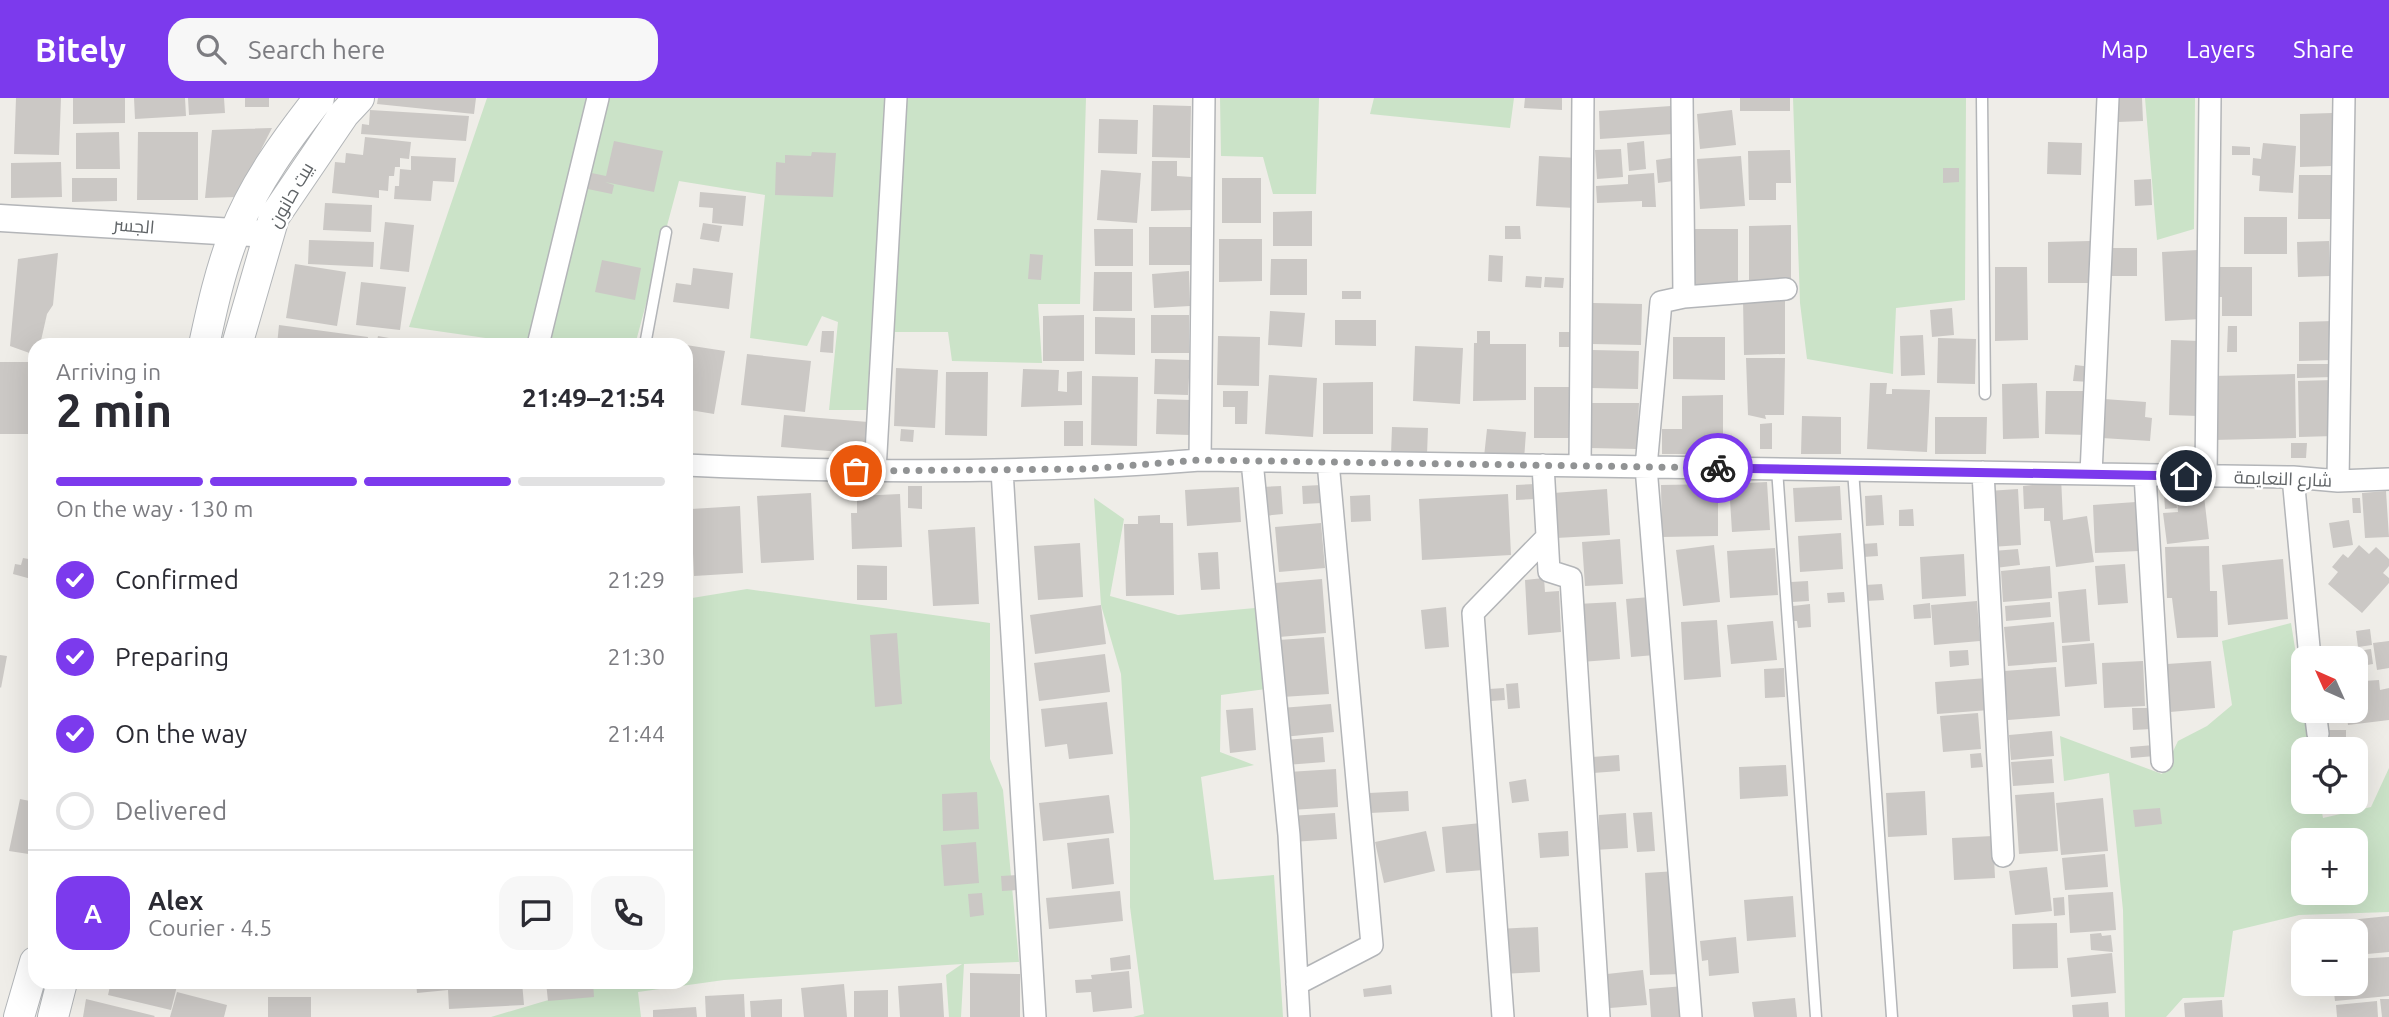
<!DOCTYPE html>
<meta charset="utf-8">
<style>
:root{--surface:#fff;--page:#f7f7f7;--text:#2b2b33;--muted:#7c7c81;--line:#e1e1e2;--accent:#7c3aed}
body{margin:0;font-family:Ubuntu,Cairo,sans-serif;background:var(--page);color:var(--text);height:100vh;display:flex;flex-direction:column;font-size:26px;white-space:nowrap}
*{box-sizing:border-box;margin:0}
p{font-size:23px;color:var(--muted)}
.icon{flex:none;width:38px;height:38px;fill:none;stroke:currentColor;stroke-width:2;stroke-linecap:round;stroke-linejoin:round}
.map{position:relative;flex:1;overflow:hidden}
.sheet{position:absolute;left:28px;top:240px;width:665px;height:651px;display:flex;flex-direction:column;background:var(--surface);border-radius:21px;box-shadow:0 7px 28px #0002}
.sheet>*{flex:none}
.needle{width:46px;rotate:315deg}
.tools{position:absolute;left:2291px;top:548px;display:grid;gap:14px}
.tools a{display:grid;place-items:center;width:77px;height:77px;border-radius:14px;background:var(--surface);box-shadow:0 7px 28px #0002;font-size:35px}
.pin{position:absolute;display:grid;place-items:center;width:60px;height:60px;color:#fff;margin:-30px;border:4px solid #fff;border-radius:50%;box-shadow:0 2px 7px #0007}
.courier{position:absolute;display:grid;place-items:center;width:70px;height:70px;margin:-35px;border:5px solid #7c3aed;border-radius:50%;background:#fff;color:#222;box-shadow:0 2px 9px #0007}
.overview em{font-style:normal;font-weight:700}
.overview div{display:flex;flex-direction:column-reverse}
.overview{display:flex;align-items:center;justify-content:space-between;height:119px;padding:0 28px}
h1{font-size:46px;font-weight:700;line-height:52px}
.bar{display:grid;grid-template-columns:repeat(4,1fr);gap:10px 7px;align-content:center;height:84px;padding:0 28px}
.bar i{height:9px;border-radius:5px;background:var(--line)}
.bar .on{background:var(--accent)}
.bar p{grid-column:span 4}
.line{display:flex;align-items:center;gap:18px;padding:0 28px;border-top:2px solid var(--line)}
.line div{flex:1}
.round{display:grid;place-items:center;flex:none;width:74px;height:74px;border-radius:21px;background:var(--page)}
ol{padding:0 28px;list-style:none}
li{display:flex;align-items:center;gap:21px;height:77px}
li p{margin-inline-start:auto}
li .icon{padding:7px;border-radius:50%;background:var(--accent);color:#fff;stroke-width:4}
li:last-child{color:var(--muted)}
li i{width:38px;height:38px;border:4px solid var(--line);border-radius:50%}
header{display:flex;align-items:center;gap:42px;box-sizing:border-box;height:98px;padding:0 35px;background:var(--accent);color:#fff}
header strong{font-size:33px}
nav{display:flex;gap:38px;margin-inline-start:auto;font-size:24px}
.search{width:490px;height:63px;background:var(--page);display:flex;align-items:center;gap:18px;box-sizing:border-box;padding:0 24px;border-radius:21px;color:var(--muted);font-size:26px}
.map>svg:first-child{display:block}
</style>
<header>
<strong>Bitely</strong>
<div class="search"><svg class="icon" aria-label="search" viewBox="0 0 24 24"><circle cx="10" cy="10" r="6"/><path d="M15 15l6 6"/></svg>Search here</div>
<nav><a>Map</a><a>Layers</a><a>Share</a></nav>
</header>
<div class="map">
<svg width="2389" height="919" viewBox="0 0 2389 919">
<rect width="100%" height="100%" fill="#efede8"/>
<path fill="#cbe3c8" fill-rule="evenodd" d="M487 0H1086L1080 206H1038L1042 265 952 263 948 234H895L885 312H829L838 224 822 218 807 248 750 240 765 97 679 83 635 247H535L409 229Z
M1220 0H1319L1316 96H1273L1263 59 1221 58Z
M1374 0H1514L1510 30 1370 16Z
M1793 0H1966L1965 202 1896 210 1893 276 1807 261 1800 205Z
M2145 0H2195L2194 131 2157 142Z
M1094 400 1124 421 1110 498 1178 517 1255 510 1266 591 1221 597 1220 654 1254 667 1201 679 1214 782 1274 777 1283 919H1133L1144 916 1130 809V723L1121 576 1101 507Z
M747 491 990 525V661L1003 692 1019 864 964 866 961 919H949L946 877 962 866 724 882 638 894 641 919H491L609 884H686V501Z
M2291 525 2311 651H2303V704H2320L2323 720 2371 709 2389 670V814L2299 817 2233 833 2224 899 2183 900 2166 919H2125L2123 812 2109 675 2064 683 2060 638 2162 676 2178 643 2207 628 2232 607 2222 543ZM2303 742H2356V794H2303Z"/>
<path fill="#cbc8c5" d="M16 0H61L59 57 14 56Z
M73 0H125V25L73 26Z
M134 0H185L186 18 135 21Z
M188 0H224L225 15 189 17Z
M245 0H269V9H245Z
M378 0H476L474 16 377 6Z
M1525 0H1562V12L1524 10Z
M1740 0H1790V13H1740Z
M2117 0H2142L2143 23 2118 24Z
M1153 7 1191 8 1190 60 1152 59Z
M1671 8 1673 36 1600 41 1599 13Z
M370 12 469 18 466 43 361 36 362 26 369 27Z
M1732 12 1736 47 1700 51 1697 16Z
M2332 15V68L2300 69V16Z
M1099 21 1138 22 1137 56 1098 55Z
M272 30 237 99 205 100 212 32Z
M119 34 120 71H76V35Z
M138 34H198V102H137Z
M365 39 411 44 409 61 400 60V69H395L394 78H389L388 93 379 92V100L332 95 335 64 345 65 346 55 363 57Z
M614 43 663 53 654 94 605 84 614 87 612 96 583 90 587 74 606 78Z
M1644 43 1646 71 1629 73 1627 45Z
M2048 44 2082 45 2081 77 2047 76Z
M2263 45 2296 48 2293 95 2259 93 2260 78 2252 77 2253 60 2261 61Z
M2232 48 2250 49V57H2232Z
M1621 51 1623 79 1597 81 1595 52Z
M1790 52 1791 85H1776V102H1749L1748 53Z
M812 54 836 55 833 99 775 97 776 64 785 65V57L811 58Z
M411 58 456 60 454 84 433 83 431 103 394 101 395 88H399L400 71 411 72Z
M1539 58 1579 60 1575 110 1536 108Z
M1741 58 1745 108 1700 111 1697 61Z
M1678 59 1681 82 1658 85 1656 62Z
M1152 63H1177V78L1192 79V112L1151 113Z
M61 64 62 99 11 100V65Z
M1943 70H1959V84L1943 85Z
M1101 72 1141 75 1137 125 1097 122Z
M1654 75 1656 109H1642V103L1597 105 1596 88 1628 86V77Z
M2299 77H2331V121H2298Z
M72 80H117V103L72 104Z
M1222 80H1261V125H1222Z
M2151 81 2152 107 2135 108 2134 82Z
M700 94 746 98 743 128 712 125 713 110 699 109Z
M325 105 372 107 371 134 323 132Z
M1312 113V148H1273V114Z
M2244 119H2287V156H2244Z
M385 124 414 127 409 174 380 171Z
M703 125 722 128 719 144 700 141Z
M1791 127V185L1749 186V128Z
M1505 128H1520L1521 141H1505Z
M1149 129H1192V167H1149Z
M1094 131H1133V168H1095Z
M1693 131H1738V192H1693Z
M1219 141H1262V183L1219 184Z
M309 142 374 144 373 169 308 166Z
M2090 143V185H2048V144Z
M2329 143 2330 178 2298 179 2297 144Z
M2111 150H2137V178H2111Z
M2198 152 2201 221 2165 223 2162 154Z
M58 155 53 207 47 216 40 247H35V257L10 248 18 161Z
M1030 156 1043 157 1041 182 1028 181Z
M1489 157 1503 158 1502 184 1488 183Z
M1271 161H1307V197H1270Z
M602 162 641 170 635 202 595 194Z
M295 166 346 174 337 228 286 220Z
M1995 169H2027L2028 242 1995 243Z
M2217 169H2252V218H2222V199H2217Z
M693 170 733 175 729 211 673 204 676 185 691 187Z
M1189 173 1190 208 1154 210 1152 176Z
M1094 174H1132V213H1093Z
M1526 178 1542 179 1541 190 1525 189Z
M1545 179 1564 180 1563 190 1544 189Z
M361 184 406 189 400 232 356 227Z
M1342 193H1361V201H1342Z
M1785 200V256L1744 257 1743 201Z
M1593 205 1642 206 1641 247 1592 246Z
M1952 210 1954 237 1932 239 1930 212Z
M1270 213 1305 215 1302 249 1268 247Z
M1084 217V263H1043V218Z
M1151 217H1189V255H1151Z
M1095 219 1135 220V257L1095 256Z
M1335 222H1376V248L1335 247Z
M2333 223V262L2299 263V224Z
M279 227 368 239 367 247H277Z
M2228 228H2237V254H2227Z
M822 233H834L833 255 820 254Z
M1477 233H1490V246H1526V302L1473 303 1474 245H1477Z
M1559 234H1572L1571 249H1559Z
M1923 237 1925 277 1901 278 1900 238Z
M378 238 400 242 399 247H376Z
M1218 238 1260 239 1259 288 1217 287Z
M1673 239H1725V282L1673 281Z
M1938 240 1976 241 1975 286 1937 285Z
M2171 242 2200 243 2198 318 2169 317Z
M686 247 725 253 714 316 690 312 693 289 686 288Z
M1415 248 1463 250 1460 306 1413 303Z
M1592 252 1639 253 1638 291 1591 290Z
M747 256 811 263 805 314 741 307Z
M1746 260H1785L1784 317H1765L1766 321 1748 317Z
M1155 261 1190 262 1188 297 1154 296Z
M0 264H35V336H0Z
M2297 266H2333V279L2297 280Z
M2075 267 2092 269 2091 284 2073 283Z
M896 270 938 272 935 330 894 328Z
M1023 271 1059 272 1058 293 1067 294V274L1082 273V307L1021 309Z
M946 274H988L987 338 945 337Z
M2295 276 2296 340 2213 342 2212 278Z
M1269 277 1317 280 1313 339 1265 336Z
M1092 278 1138 279 1137 348 1091 347Z
M2333 282 2334 338 2299 339 2298 283Z
M1373 284V336H1323V285Z
M1870 285H1887L1886 296H1892V291L1930 292 1927 354 1867 351Z
M2037 285 2039 340 2003 341 2002 286Z
M1534 289H1571V340H1534Z
M1223 293H1248L1247 326H1235V309H1223Z
M2046 293H2089V337L2045 336Z
M1723 297V356H1662V331H1682V298Z
M1157 301 1191 302 1190 337 1156 336Z
M2104 301 2146 304 2145 319 2152 320 2150 343 2102 340Z
M1592 305H1639L1637 351 1590 350Z
M784 317 868 324 865 356 781 349Z
M1802 318 1841 319V356H1801Z
M1935 319H1987L1986 356H1935Z
M1064 323H1083V348H1064Z
M1772 325V351H1760V326Z
M1392 329 1428 330 1427 357 1391 356Z
M901 331 914 332 913 344 900 343Z
M1487 331 1526 334 1524 362 1484 359Z
M2291 345H2307L2306 360H2291Z
M2061 379 2063 422 2087 418 2094 464 2056 469 2050 423H2044V410L2024 411 2023 388 2032 387V381Z
M1767 384 1770 432 1732 434 1729 386Z
M1536 386V401L1516 402V387Z
M1718 386V438L1662 439 1661 387Z
M1321 387 1322 405 1303 406 1302 388Z
M908 388H922V411L908 410Z
M1281 388 1283 416 1264 418 1262 389Z
M1840 388 1842 422 1795 424 1793 390Z
M1239 389 1241 424 1187 428 1185 392Z
M1607 391 1610 437 1556 440 1553 395Z
M2018 391 2021 447 1991 449 1988 393Z
M2386 393 2389 439 2365 440 2362 395Z
M811 395 814 462 761 465 757 398Z
M2175 395 2177 410 2165 411 2164 396Z
M900 396 902 449 852 451 851 415H857V398Z
M1508 396 1511 457 1422 462 1419 401Z
M1370 397 1371 423 1351 424 1350 398Z
M1882 397 1884 427 1866 428 1865 398Z
M2204 398 2209 441 2167 446 2163 415 2178 414 2177 401Z
M2352 400H2360L2361 415H2353Z
M2136 404 2139 453 2095 455 2093 407Z
M740 408 743 475 694 478 691 411Z
M1913 411 1914 428H1899V412Z
M1160 417V425H1173L1174 497 1126 498 1124 426H1138V418Z
M2349 422 2353 447 2333 450 2329 425Z
M1321 425 1325 470 1279 474 1275 429Z
M975 429 979 506 933 508 928 432Z
M1841 435 1843 471 1800 474 1798 438Z
M1620 441 1623 486 1585 488 1582 444Z
M1080 445 1083 499 1038 502 1034 448Z
M1877 445 1878 458 1863 459 1862 446Z
M1714 447 1720 504 1683 508 1676 452Z
M2359 447 2369 456 2376 449 2389 461V468L2383 475 2389 480V485L2362 515 2328 486 2338 474 2332 469 2343 456 2348 460Z
M2209 448 2210 493H2217L2218 539 2177 540 2172 500H2167L2165 449Z
M1775 450 1778 497 1730 500 1727 453Z
M2018 451 2020 467 1995 470 1993 453Z
M1218 454 1220 491 1201 492 1198 455Z
M1964 456 1966 498 1922 501 1920 459Z
M23 460 34 462 35 482 13 476 15 466 21 467Z
M2283 461 2288 521 2228 527 2222 467Z
M2125 466 2128 505 2098 507 2095 468Z
M857 467 887 468V502H857Z
M2050 468 2052 500 2003 504 2001 473Z
M1544 480 1545 494 1559 493 1561 534 1528 537 1525 482Z
M1322 481 1326 535 1279 539 1275 485Z
M1808 483 1809 503 1792 504 1791 484Z
M1882 486 1884 502 1866 503 1865 487Z
M2086 491 2090 543 2062 545 2058 494Z
M1844 494 1845 504 1828 505 1827 495Z
M1650 499 1655 557 1631 559 1626 501Z
M1977 503 1980 543 1934 547 1931 507Z
M1616 504 1620 561 1581 564 1577 506Z
M2050 504 2051 519 2006 523 2005 508Z
M1930 505 1931 520 1914 521 1913 507Z
M1810 506 1811 529 1798 530 1797 523H1794L1793 508Z
M1101 507 1106 546 1035 556 1030 517Z
M1446 509 1449 549 1425 551 1421 512Z
M1717 522 1721 579 1684 582 1681 524Z
M1773 523 1777 562 1731 566 1727 527Z
M2054 524 2057 564 2008 568 2004 529Z
M2370 531 2372 547 2358 549 2356 533Z
M897 535 902 606 875 609 870 537Z
M1324 539 1329 596 1282 599 1278 542Z
M2389 543V570L2377 572 2373 545Z
M2094 545 2097 586 2065 589 2062 548Z
M2371 551 2373 566 2356 569V560H2352L2351 554Z
M1968 552 1969 567 1950 569 1949 553Z
M1105 556 1110 594 1039 603 1034 565Z
M0 557 7 558 1 590 0 589Z
M2143 563 2145 608 2104 610 2102 565Z
M2211 563 2215 610 2170 614 2167 566Z
M2056 569 2060 618 2008 622 2004 573Z
M1784 570 1785 599 1765 600 1764 571Z
M1987 580 1989 612 1937 616 1935 584Z
M2379 582 2380 592 2389 590V622L2348 627 2346 612H2356V594L2366 593 2364 583Z
M1518 585 1520 610 1508 611 1506 586Z
M1504 590 1505 602 1491 603 1489 591Z
M1107 604 1113 656 1069 661 1067 646 1045 649 1041 611Z
M1331 606 1334 634 1283 639 1281 610Z
M1253 610 1256 652 1230 655 1226 612Z
M2132 610H2151V631L2133 632Z
M1978 615 1981 651 1943 654 1940 618Z
M2321 632H2346V649H2321Z
M2052 633 2054 658 2011 662 2009 637Z
M1323 639 1325 664 1286 667 1284 642Z
M2154 647 2155 658 2131 660 2130 649Z
M1981 655 1983 669 1971 670 1970 656Z
M1619 657 1620 673 1593 675 1592 659Z
M2052 661 2054 685 2013 688 2011 664Z
M1786 667 1788 698 1740 701 1739 669Z
M1336 671 1338 709 1291 712 1288 674Z
M1526 681 1529 703 1512 705 1509 684Z
M1408 693 1409 713 1370 715 1369 695Z
M1925 693 1927 737 1888 739 1886 695Z
M977 694 979 731 943 733 942 696Z
M2054 694 2058 753 2019 756 2015 697Z
M1109 697 1114 735 1043 743 1039 705Z
M2103 700 2108 753 2061 757 2056 705Z
M20 701 35 704V757L9 753Z
M2160 710 2162 726 2135 729 2133 712Z
M1652 714 1655 753 1637 754 1633 715Z
M1335 715 1337 741 1292 744 1290 718Z
M1626 715 1628 750 1594 752 1592 730H1599V717Z
M1481 725 1484 772 1446 775 1442 729Z
M1426 733 1435 773 1384 785 1375 744Z
M1568 733 1569 758 1540 760 1538 735Z
M1993 738 1995 780 1954 782 1952 740Z
M1109 740 1114 786 1072 791 1067 745Z
M976 744 979 785 944 788 941 747Z
M2105 756 2108 789 2065 792 2062 760Z
M2047 769 2052 813 2015 817 2009 773Z
M1677 773 1682 876 1650 877 1645 775Z
M1018 777 1019 792 1002 793 1001 778Z
M1120 793 1123 823 1049 831 1046 800Z
M2113 794 2116 832 2070 835 2068 797Z
M982 795 984 817 970 819 968 796Z
M1793 798 1796 839 1747 843 1744 802Z
M2064 799 2065 817 2054 818 2053 800Z
M2389 818V854L2356 857V833H2330L2329 824Z
M2057 825 2058 870 2013 871 2012 826Z
M1538 829 1540 874 1501 876 1498 831Z
M2101 835 2102 838 2111 837 2113 854 2091 852 2090 836Z
M1736 839 1739 875 1709 878 1708 862 1702 863 1700 843Z
M2112 855 2116 895 2071 899 2067 860Z
M1130 857 1131 871 1111 873 1110 860Z
M2389 859V898L2335 903 2333 886H2356V861Z
M1643 872 1647 907 1610 910 1607 876Z
M1129 873 1132 910 1093 914 1091 894 1076 895 1075 882 1092 881 1091 877Z
M970 875 1020 876V919H970Z
M111 884H178L171 912 108 897Z
M189 884H220V890L189 887Z
M416 884H522L524 907 449 911 448 892 417 895Z
M546 884H593L594 899 548 903Z
M942 885 944 919H900L898 888Z
M844 886 847 919H804L801 890Z
M1391 887 1392 896 1364 899 1363 891Z
M1684 888 1687 919H1651L1649 891Z
M888 892V919H854V893Z
M177 894 227 907 224 919H170Z
M744 896 745 919H706L705 898Z
M268 899H311V919H268Z
M1795 900 1797 919H1754L1752 904Z
M86 901 155 918 154 919H83Z
M782 901V919H751L750 903Z
M2380 901H2389V919H2382Z
M2222 902 2223 919H2185L2184 905Z
M2377 903 2378 919H2337L2336 907Z
M2108 904 2109 919H2073L2072 907Z
M696 909 697 919H653V912Z"/>
<g fill="none" stroke-linecap="round" stroke-linejoin="round">
<g stroke="#b3b5b8" stroke-width="13">
<path id="service" d="M1982 0 1985 296
M645 247 666 134
M1777 371 1816 919
M1853 372 1892 919"/>
</g>
<g stroke="#b3b5b8" stroke-width="24">
<path id="minor" d="M1682 0 1684 199 1661 204 1646 369 1691 919
M1684 199 1786 191
M538 247 598 0
M1200 362 1204 0
M1252 363 1289 737 1299 919
M686 367C858 375 1029 376 1200 362L2293 379 2338 383 2389 381
M1543 367 1549 473 1571 480 1599 919
M1580 368 1583 0
M1002 372 1035 919
M875 373 896 0
M1983 374 2003 758
M2091 376 2108 0
M2145 377 2162 663
M2206 378 2210 0
M2293 379 2310 560
M2338 383 2344 0
M2315 612 2318 636
M1297 886 1372 847 1328 364
M1503 919 1473 515 1547 439"/>
</g>
<g stroke="#b3b5b8" stroke-width="29">
<path id="tertiary" d="M0 120 268 136"/>
</g>
<g stroke="#b2b5b8" stroke-width="32">
<path id="secondary" d="M204 247C212 210 220 173 234 137 253 87 286 42 319 0
M237 247 274 119 344 16 359 0
M19 919 35 864
M53 919 62 884"/>
</g>
<use href="#service" stroke="#fff" stroke-width="10"/>
<use href="#minor" stroke="#fff" stroke-width="21"/>
<use href="#tertiary" stroke="#fff" stroke-width="26"/>
<use href="#secondary" stroke="#fff" stroke-width="30"/>
</g>
<g fill="none" stroke-linecap="round" stroke-linejoin="round">
<path stroke="#919394" stroke-width="7" stroke-dasharray="0 12.6" d="M856 373 1085 371 1200 362 1718 370"/>
<path stroke="#7c3aed" stroke-width="9" d="M1718 370 2186 378"/>
</g>
<g text-anchor="middle" stroke-width="5" stroke-linejoin="round" paint-order="stroke">
<g font-size="18" fill="#5f6366" stroke="#fff">
<text transform="translate(291 97) rotate(-60)" y="6">بيت حانون</text>
<text transform="translate(134 128) rotate(5)" y="6">الجسر</text>
<text transform="translate(2283 381) rotate(2)" y="6">شارع النعايمة</text>
</g>
</g>
</svg>
<div class="tools">
<a><svg class="needle" viewBox="-14 -14 28 28"><path d="M0-13l5 13h-10z" fill="#e53935"/><path d="M0 13l5-13h-10z" fill="#7c7c81"/></svg></a>
<a><svg class="icon" aria-label="locate" viewBox="0 0 24 24"><circle cx="12" cy="12" r="6"/><path d="M12 2v4M12 18v4M2 12h4M18 12h4"/></svg></a>
<a>+</a>
<a>−</a>
</div>
<div class="pin" style="left:856px;top:373px;background:#ea580c"><svg class="icon" aria-label="bag" viewBox="0 0 24 24"><path d="M5 8h14l-1 12H6zM9 8a3 3 0 0 1 6 0"/></svg></div>
<div class="pin" style="left:2186px;top:378px;background:#1f2937"><svg class="icon" aria-label="home" viewBox="0 0 24 24"><path d="M3 11l9-7 9 7M6 9v11h12V9"/></svg></div>
<div class="courier" style="left:1718px;top:370px"><svg class="icon" aria-label="bike" viewBox="0 0 24 24"><circle cx="6" cy="16" r="4"/><circle cx="18" cy="16" r="4"/><path d="M6 16l4-8h5l3 8M10 8l3 8H6M13 5h3"/></svg></div>
<section class="sheet">
<div class="overview"><div><h1>2 min</h1><p>Arriving in</p></div><em>21:49–21:54</em></div>
<div class="bar"><i class="on"></i><i class="on"></i><i class="on"></i><i></i><p>On the way · 130 m</p></div>
<ol>
<li><svg class="icon" aria-label="check" viewBox="0 0 24 24"><path d="M5 12l5 5 9-10"/></svg>Confirmed<p>21:29</p></li>
<li><svg class="icon" aria-label="check" viewBox="0 0 24 24"><path d="M5 12l5 5 9-10"/></svg>Preparing<p>21:30</p></li>
<li><svg class="icon" aria-label="check" viewBox="0 0 24 24"><path d="M5 12l5 5 9-10"/></svg>On the way<p>21:44</p></li>
<li><i></i>Delivered</li>
</ol>
<div class="line" style="height:126px"><b class="round" style="background:var(--accent);color:#fff">A</b><div><b>Alex</b><p>Courier · 4.5</p></div><a class="round"><svg class="icon" aria-label="chat" viewBox="0 0 24 24"><path d="M4 5h16v11H9l-5 4z"/></svg></a><a class="round"><svg class="icon" aria-label="phone" viewBox="0 0 24 24"><path d="M5 4h4l2 5-3 2q2 4 5 5l2-3 5 2v4C11 20 4 13 5 4z"/></svg></a></div>
</section>
</div>
